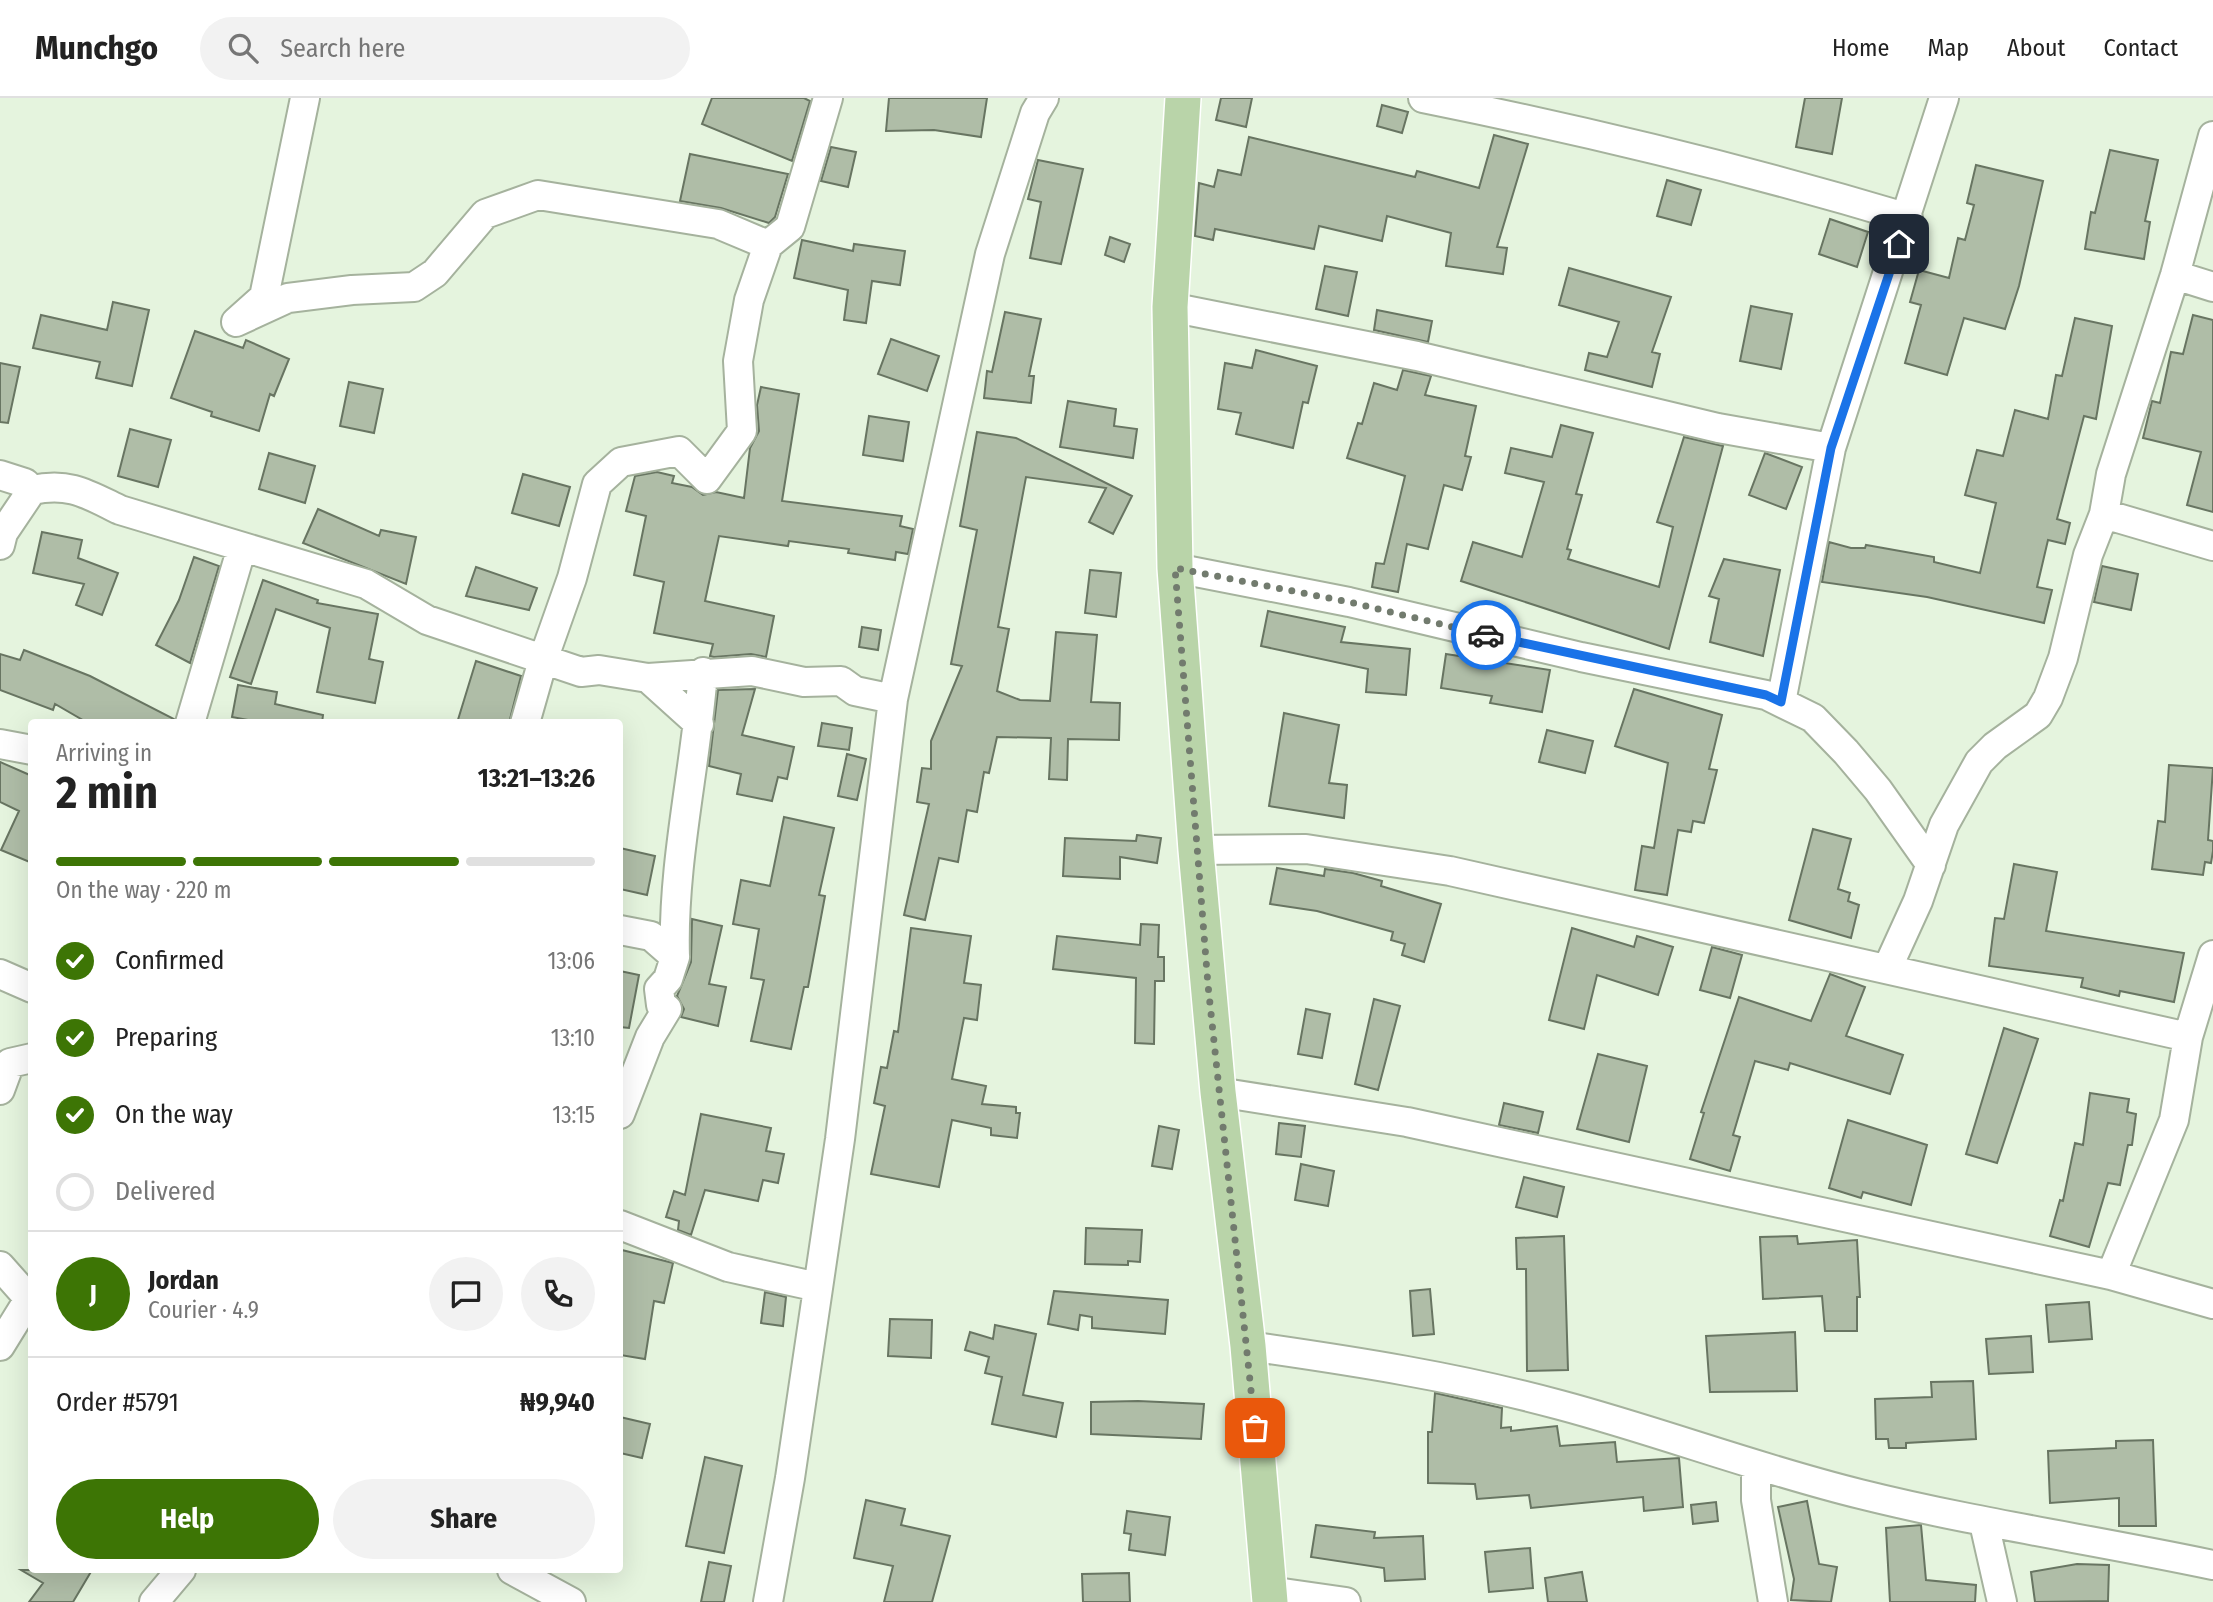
<!DOCTYPE html>
<meta charset="utf-8">
<style>
:root{--surface:#fff;--page:#f2f2f2;--text:#222;--muted:#767676;--line:#e0e0e0;--accent:#3d7505}
body{margin:0;font-family:"Fira Sans Condensed",sans-serif;background:var(--page);color:var(--text);height:100vh;display:flex;flex-direction:column;font-size:26px;white-space:nowrap}
*{box-sizing:border-box;margin:0}
p{font-size:23px;color:var(--muted)}
.icon{flex:none;width:38px;height:38px;fill:none;stroke:currentColor;stroke-width:2;stroke-linecap:round;stroke-linejoin:round}
.map{position:relative;flex:1;overflow:hidden}
.drawer{position:absolute;left:28px;top:621px;width:595px;height:854px;display:flex;flex-direction:column;background:var(--surface);border-radius:7px;box-shadow:0 7px 28px #0002}
.drawer>*{flex:none}
.pin{position:absolute;display:grid;place-items:center;width:60px;height:60px;color:#fff;margin:-30px;border-radius:14px;box-shadow:0 4px 10px #0006}
.courier{position:absolute;display:grid;place-items:center;width:70px;height:70px;margin:-35px;border:5px solid #1a73e8;border-radius:50%;background:#fff;color:#222;box-shadow:0 2px 9px #0007}
.head em{font-style:normal;font-weight:700}
.head div{display:flex;flex-direction:column-reverse}
.head{display:flex;align-items:center;justify-content:space-between;height:119px;padding:0 28px}
h1{font-size:46px;font-weight:700;line-height:52px}
.bar{display:grid;grid-template-columns:repeat(4,1fr);gap:10px 7px;align-content:center;height:84px;padding:0 28px}
.bar i{height:9px;border-radius:5px;background:var(--line)}
.bar .active{background:var(--accent)}
.bar p{grid-column:span 4}
.line{display:flex;align-items:center;gap:18px;padding:0 28px;border-top:2px solid var(--line)}
.line div{flex:1}
.round{display:grid;place-items:center;flex:none;width:74px;height:74px;border-radius:37px;background:var(--page)}
ol{padding:0 28px;list-style:none}
li{display:flex;align-items:center;gap:21px;height:77px}
li p{margin-inline-start:auto}
li .icon{padding:7px;border-radius:50%;background:var(--accent);color:#fff;stroke-width:4}
li:last-child{color:var(--muted)}
li i{width:38px;height:38px;border:4px solid var(--line);border-radius:50%}
.action{display:flex;gap:14px;margin-top:auto;padding:14px 28px}
.action a{flex:1;height:80px;border-radius:42px;background:var(--accent);color:#fff;font-size:28px;font-weight:700;line-height:80px;text-align:center}
.action a+a{background:var(--page);color:var(--text)}
header{display:flex;align-items:center;gap:42px;box-sizing:border-box;height:98px;padding:0 35px;background:var(--surface);border-bottom:2px solid var(--line)}
header strong{font-size:33px}
nav{display:flex;gap:38px;margin-inline-start:auto;font-size:24px}
.search{width:490px;height:63px;background:var(--page);display:flex;align-items:center;gap:18px;box-sizing:border-box;padding:0 24px;border-radius:38px;color:var(--muted);font-size:26px}
.map>svg:first-child{display:block}
</style>
<header>
<strong>Munchgo</strong>
<div class="search"><svg class="icon" aria-label="search" viewBox="0 0 24 24"><circle cx="10" cy="10" r="6"/><path d="M15 15l6 6"/></svg>Search here</div>
<nav><a>Home</a><a>Map</a><a>About</a><a>Contact</a></nav>
</header>
<div class="map">
<svg width="2213" height="1504" viewBox="0 0 2213 1504">
<rect width="100%" height="100%" fill="#e5f4de"/>
<path fill="#afbda7" stroke="#687562" stroke-width="2" d="M712 0H804L810 3 792 63 702 26Z
M889 0H987L981 39 934 32 886 33Z
M1221 0H1252L1246 29 1216 22Z
M1805 0H1842L1832 56 1796 49Z
M1382 7 1408 14 1402 35 1377 28Z
M1494 37 1528 46 1497 149 1507 150 1503 176 1446 168 1451 135 1387 118 1382 143 1319 128 1314 151 1215 131 1213 142 1195 138 1199 85 1214 89 1218 72 1241 77 1249 39 1415 79 1417 73 1479 90Z
M831 49 856 54 848 89 821 83Z
M2110 52 2158 62 2145 123 2150 124 2144 161 2085 151 2091 114 2095 115Z
M690 56 788 76 775 119 769 125 721 110 680 103Z
M1038 62 1083 71 1061 166 1030 160 1041 104 1028 101Z
M1976 67 2043 83 2019 188 2005 231 1964 220 1947 277 1905 265 1921 207 1910 204 1919 172 1949 180 1958 140 1965 142 1974 107 1967 105Z
M1667 82 1701 92 1691 127 1657 118Z
M1830 121 1868 134 1857 169 1819 156Z
M1110 139 1130 146 1124 164 1105 157Z
M802 142 853 153 854 146 905 153 900 187 872 183 866 225 844 222 848 192 794 180Z
M1325 168 1357 174 1348 218 1316 211Z
M1569 170 1671 199 1652 254 1660 256 1652 289 1585 272 1589 255 1607 259 1619 224 1559 207Z
M113 204 149 212 132 288 96 280 100 264 33 250 41 217 107 232Z
M1751 208 1792 216 1781 271 1740 263Z
M1377 212 1432 223 1428 244 1374 232Z
M1005 214 1041 221 1029 278H1034L1031 305 984 300 987 273 992 274Z
M2193 217 2213 222V414L2187 407 2201 354 2143 340 2152 303 2160 305 2171 254 2183 256Z
M2075 220 2112 228 2096 321 2084 318 2057 421 2070 425 2065 446 2048 442 2037 489 2052 492 2044 525 1927 499 1822 484 1829 444 1851 450H1865L1866 447 1934 459V464L1980 475 1996 405 1965 397 1977 352 2003 358 2015 312 2048 321 2056 277 2062 278Z
M195 233 243 250 246 242 289 261 274 298 270 296 259 333 211 318 212 314 171 300Z
M891 241 939 258 927 293 878 276Z
M1256 252 1317 268 1308 305 1303 304 1293 350 1236 336 1241 315 1218 311 1225 265 1252 270Z
M0 265 20 269 8 325 0 324Z
M1403 272 1431 278 1425 297 1476 308 1465 358 1471 359 1462 392 1444 387 1428 451 1407 446 1398 494 1372 489 1376 465 1384 466 1405 378 1347 360 1358 325 1362 326 1374 285 1397 292Z
M349 284 383 291 374 335 340 328Z
M761 289 799 296 782 403 902 418 900 428 913 431 908 456 896 454 895 462 848 455 849 451 789 443 788 448 719 438 705 503 774 518 766 559 751 556 714 559 710 558 713 546 654 535 664 484 634 477 646 418 626 413 635 378 657 374 674 378 672 385 692 389 703 397 716 394 744 400 750 350 759 333 757 307Z
M1068 303 1116 311 1114 328 1137 331 1133 360 1060 349Z
M869 318 909 324 903 363 863 357Z
M1561 327 1593 335 1576 396 1582 397 1567 451 1571 452 1568 461 1659 489 1673 429 1657 424 1684 339 1723 348 1669 551 1461 483 1473 444 1522 459 1544 384 1505 375 1511 350 1552 359Z
M130 331 171 342 158 389 118 378Z
M977 334 1016 340 1132 398 1113 436 1089 424 1106 390 1026 379 998 529 1009 531 997 593 1020 602 1050 603 1056 534 1097 537 1091 604 1120 605 1119 642 1068 641 1067 682 1049 681 1051 640 997 639 989 675 984 674 977 714 967 712 958 764 939 760 925 822 904 817 929 706 917 704 922 670 931 671V643L962 568 951 566 977 432 960 428Z
M269 355 315 368 305 405 259 391Z
M1765 355 1802 369 1786 411 1749 397Z
M523 376 570 389 559 428 512 415Z
M318 411 379 438 381 432 416 439 406 486 303 445Z
M42 434 82 442 78 460 118 475 102 517 76 507 84 486 33 475Z
M194 459 219 468 190 565 156 547 179 502Z
M1724 461 1780 472 1763 558 1710 544 1719 501 1709 498Z
M2102 468 2138 476 2131 512 2094 504Z
M476 469 537 490 529 512 466 498Z
M1090 472 1121 475 1116 519 1085 515Z
M263 482 318 502 317 505 378 516 369 561 383 564 375 605 317 594 330 530 276 511 251 586 230 579Z
M1268 513 1345 529 1341 544 1410 551 1406 597 1366 594 1368 571 1261 548Z
M862 529 881 532 878 552 859 549Z
M24 552 90 578 174 621V625H88L55 606 53 612 0 592V556L20 562Z
M1446 556 1550 572 1542 614 1490 605 1492 598 1441 590Z
M476 563 521 578 509 625H457Z
M238 587 277 594 275 606 323 617 322 625H264L232 619Z
M755 591 742 637 794 649 787 681 778 679 772 703 737 696 741 676 709 668 718 592Z
M1634 591 1722 617 1709 671 1717 672 1704 725 1693 723 1691 734 1678 732 1667 797 1635 792 1642 748 1654 750 1668 665 1615 648Z
M1284 615 1339 627 1329 685 1347 687 1344 720 1269 708Z
M822 625 852 630 849 652 818 648Z
M1547 632 1593 643 1585 675 1539 664Z
M847 656 866 661 857 702 838 698Z
M0 664 32 678V765L1 752 19 713 0 704Z
M2169 667 2213 670 2208 742 2213 743V753L2211 765 2205 764 2203 777 2152 771 2158 723 2165 724Z
M784 719 834 730 819 797 825 798 808 889H804L791 951 751 943 764 882 751 880 759 831 733 826 741 782 770 788Z
M1813 731 1851 741 1838 791 1850 795 1848 803 1859 807 1851 840 1789 822Z
M1137 737 1161 740 1157 765 1120 759V781L1063 778 1065 740 1136 743Z
M620 750 655 758 647 797 620 791Z
M2014 766 2057 774 2046 833 2184 855 2174 904 2120 893 2119 898 2081 889 2083 880 1989 868 1995 820 2004 821Z
M1277 770 1324 778 1325 771 1353 775 1382 783 1381 788 1441 806 1424 864 1402 857 1405 846 1391 842 1393 834 1317 813 1270 806Z
M692 821 722 828 709 886 726 889 718 928 681 919 684 911 677 898 691 864Z
M1141 826 1159 827 1158 859H1164V883H1155L1154 946 1135 945 1136 880 1053 871 1057 838 1140 847Z
M911 830 971 838 964 885 981 887 977 922 964 920 952 981 986 988 982 1006 1016 1009V1015H1020L1017 1040 991 1037V1030L952 1022 939 1089 871 1076 885 1008 874 1005 881 969 887 970 894 933 898 934Z
M1572 830 1634 849 1637 838 1673 849 1658 897 1597 877 1584 931 1549 922Z
M1712 849 1742 857 1730 900 1700 892Z
M620 873 639 877 629 930 620 929Z
M1830 876 1865 889 1846 938 1903 957 1890 996 1790 965 1788 972 1755 963 1733 1037 1740 1039 1730 1073 1690 1061 1704 1015 1701 1014 1739 899 1811 923Z
M1374 901 1400 908 1378 992 1355 986Z
M1306 911 1330 916 1322 960 1298 956Z
M2004 930 2038 941 1997 1065 1966 1056Z
M1598 956 1647 968 1629 1044 1577 1031Z
M2090 995 2129 1001 2127 1014 2136 1016 2132 1047H2128L2120 1087 2108 1085 2089 1149 2050 1138 2060 1102 2063 1103 2075 1045 2083 1047Z
M1504 1005 1543 1014 1538 1035 1499 1027Z
M701 1016 771 1030 766 1053 784 1056 778 1085 763 1082 758 1103 705 1092 691 1137 678 1132 679 1123 666 1119 674 1093 685 1097Z
M1848 1022 1927 1047 1911 1107 1863 1094 1861 1100 1829 1090Z
M1279 1025 1305 1028 1301 1059 1276 1056Z
M1159 1028 1179 1032 1172 1071 1152 1068Z
M1301 1066 1334 1073 1328 1108 1295 1102Z
M1524 1079 1564 1089 1557 1119 1516 1109Z
M1086 1130 1142 1132 1140 1164 1128 1163V1167L1085 1166Z
M1564 1138 1568 1272 1527 1273 1526 1171H1517L1516 1140Z
M1797 1138 1798 1146 1857 1142 1860 1199H1857V1233H1825L1822 1198 1763 1201 1760 1139Z
M622 1152 673 1165 664 1205 654 1203 645 1261 620 1257Z
M1430 1191 1434 1236 1413 1238 1410 1193Z
M1054 1193 1168 1202 1165 1236 1092 1230V1219L1080 1217 1078 1232 1048 1226Z
M765 1194 786 1199 783 1228 761 1225Z
M2089 1204 2092 1241 2049 1244 2046 1207Z
M890 1221 932 1222 931 1260 888 1258Z
M995 1227 1036 1236 1023 1297 1063 1305 1056 1339 992 1326 1002 1279 985 1275 989 1259 965 1252 970 1234 993 1241Z
M1795 1234 1797 1293 1710 1294 1706 1238Z
M2031 1238 2033 1274 1989 1276 1986 1241Z
M1973 1283 1976 1341 1906 1345V1350H1889L1888 1341H1876L1875 1301 1932 1299 1931 1284Z
M1435 1295 1502 1310 1501 1330 1511 1329V1333L1557 1328 1560 1348 1615 1344 1617 1364 1679 1360 1683 1409 1644 1413 1643 1399 1531 1410 1529 1397 1477 1401 1475 1386 1428 1385V1334H1432Z
M1138 1303 1204 1306 1201 1341 1091 1336V1304Z
M620 1319 650 1326 642 1360 620 1355Z
M2153 1342 2156 1428H2119V1400L2050 1405 2048 1353 2116 1350V1343Z
M705 1359 742 1368 724 1455 686 1448Z
M866 1402 905 1411 901 1427 950 1438 932 1504H884L893 1468 854 1460Z
M1807 1403 1819 1466 1837 1469 1831 1504 1791 1502 1794 1481 1778 1409Z
M1716 1404 1718 1423 1693 1426 1691 1407Z
M1127 1413 1170 1419 1165 1457 1129 1452 1131 1436 1124 1435Z
M1316 1427 1375 1434 1374 1440 1423 1438 1425 1481 1385 1483 1384 1470 1311 1459Z
M1921 1427 1926 1482 1976 1487 1975 1504H1890L1886 1430Z
M1530 1450 1533 1490 1489 1494 1485 1454Z
M709 1464 731 1468 724 1504H701Z
M2077 1466 2109 1467 2108 1503 2035 1504 2031 1474Z
M21 1472H92L73 1504H29L43 1485Z
M1582 1474 1587 1504H1548L1545 1480Z
M1129 1475 1130 1504H1083L1082 1476Z"/>
<g fill="none" stroke-linecap="round" stroke-linejoin="round">
<g stroke="#a5b29d" stroke-width="32">
<path id="minor" d="M305 0 264 199 236 224 288 200 352 192 414 189 435 175 485 116 538 97 718 126 768 147
M1423 0C1587 33 1748 72 1908 120
M2175 177 2213 189
M1170 209 1417 258 1718 330 1831 350
M0 377 25 385 32 392
M2104 416 2213 448
M0 447 3 435 32 392C70 384 87 396 120 412L366 486 427 522 581 574 599 572 648 580 752 573 804 584 841 583 855 593 893 601
M1175 470 1349 504 1581 559 1766 597 1813 620 1846 654 1878 692 1931 767
M648 580 699 626
M1781 604 1831 350 1944 0
M190 625 242 449
M525 625 543 562 572 480 597 386 621 364 679 353 707 381 742 333 738 263 749 202 768 147 790 129 828 0
M0 646 32 652
M1196 752 1306 751 1450 773 2188 939
M620 832 651 838 675 859 668 881 659 891 661 907 667 911 650 939 620 1016
M675 859C672 764 696 669 703 574
M1887 871 1918 803 1944 727 1979 664 1995 648 2038 617 2048 600 2063 560 2088 457 2104 416 2111 376 2175 177 2213 38
M0 876 32 890
M0 992 10 965 32 960
M1218 994 1407 1024 2111 1177 2213 1206
M620 1127 728 1169 818 1189
M0 1168 32 1204
M2111 1177 2174 1022 2188 939 2213 857
M0 1248 29 1201
M1248 1248C1353 1263 1457 1279 1560 1307 1661 1334 1758 1371 1860 1396 1976 1425 2095 1442 2213 1467
M1756 1368V1402L1773 1504
M1984 1425 2002 1504
M512 1472 571 1504
M1269 1493 1346 1504
M154 1504 181 1472
M768 1504 790 1380 840 1041 893 601 990 156 1035 15 1044 0"/>
</g>
<g stroke="#fff" stroke-width="38">
<path id="major" d="M1183 0 1170 209 1175 470 1196 752 1218 994 1248 1248 1270 1504"/>
</g>
<use href="#minor" stroke="#fff" stroke-width="28"/>
<use href="#major" stroke="#b9d4a9" stroke-width="35"/>
</g>
<g fill="none" stroke-linecap="round" stroke-linejoin="round">
<path stroke="#727b6e" stroke-width="7" stroke-dasharray="0 12.6" d="M1255 1330 1208 887 1175 470 1349 504 1486 537"/>
<path stroke="#1a73e8" stroke-width="9" d="M1486 537 1766 597 1781 604 1831 350 1899 146"/>
</g>
</svg>
<div class="pin" style="left:1255px;top:1330px;background:#ea580c"><svg class="icon" aria-label="bag" viewBox="0 0 24 24"><path d="M5 8h14l-1 12H6zM9 8a3 3 0 0 1 6 0"/></svg></div>
<div class="pin" style="left:1899px;top:146px;background:#1f2937"><svg class="icon" aria-label="home" viewBox="0 0 24 24"><path d="M3 11l9-7 9 7M6 9v11h12V9"/></svg></div>
<div class="courier" style="left:1486px;top:537px"><svg class="icon" aria-label="car" viewBox="0 0 24 24"><path d="M5 17H2v-5l4-1 3-4h7l3 4 3 1v5h-3M9 17h6M6 11h13"/><circle cx="7" cy="17" r="2"/><circle cx="17" cy="17" r="2"/></svg></div>
<section class="drawer">
<div class="head"><div><h1>2 min</h1><p>Arriving in</p></div><em>13:21–13:26</em></div>
<div class="bar"><i class="active"></i><i class="active"></i><i class="active"></i><i></i><p>On the way · 220 m</p></div>
<ol>
<li><svg class="icon" aria-label="check" viewBox="0 0 24 24"><path d="M5 12l5 5 9-10"/></svg>Confirmed<p>13:06</p></li>
<li><svg class="icon" aria-label="check" viewBox="0 0 24 24"><path d="M5 12l5 5 9-10"/></svg>Preparing<p>13:10</p></li>
<li><svg class="icon" aria-label="check" viewBox="0 0 24 24"><path d="M5 12l5 5 9-10"/></svg>On the way<p>13:15</p></li>
<li><i></i>Delivered</li>
</ol>
<div class="line" style="height:126px"><b class="round" style="background:var(--accent);color:#fff">J</b><div><b>Jordan</b><p>Courier · 4.9</p></div><a class="round"><svg class="icon" aria-label="chat" viewBox="0 0 24 24"><path d="M4 5h16v11H9l-5 4z"/></svg></a><a class="round"><svg class="icon" aria-label="phone" viewBox="0 0 24 24"><path d="M5 4h4l2 5-3 2q2 4 5 5l2-3 5 2v4C11 20 4 13 5 4z"/></svg></a></div>
<div class="line" style="height:91px"><div>Order #5791</div><b>₦9,940</b></div>
<div class="action"><a>Help</a><a>Share</a></div>
</section>
</div>
